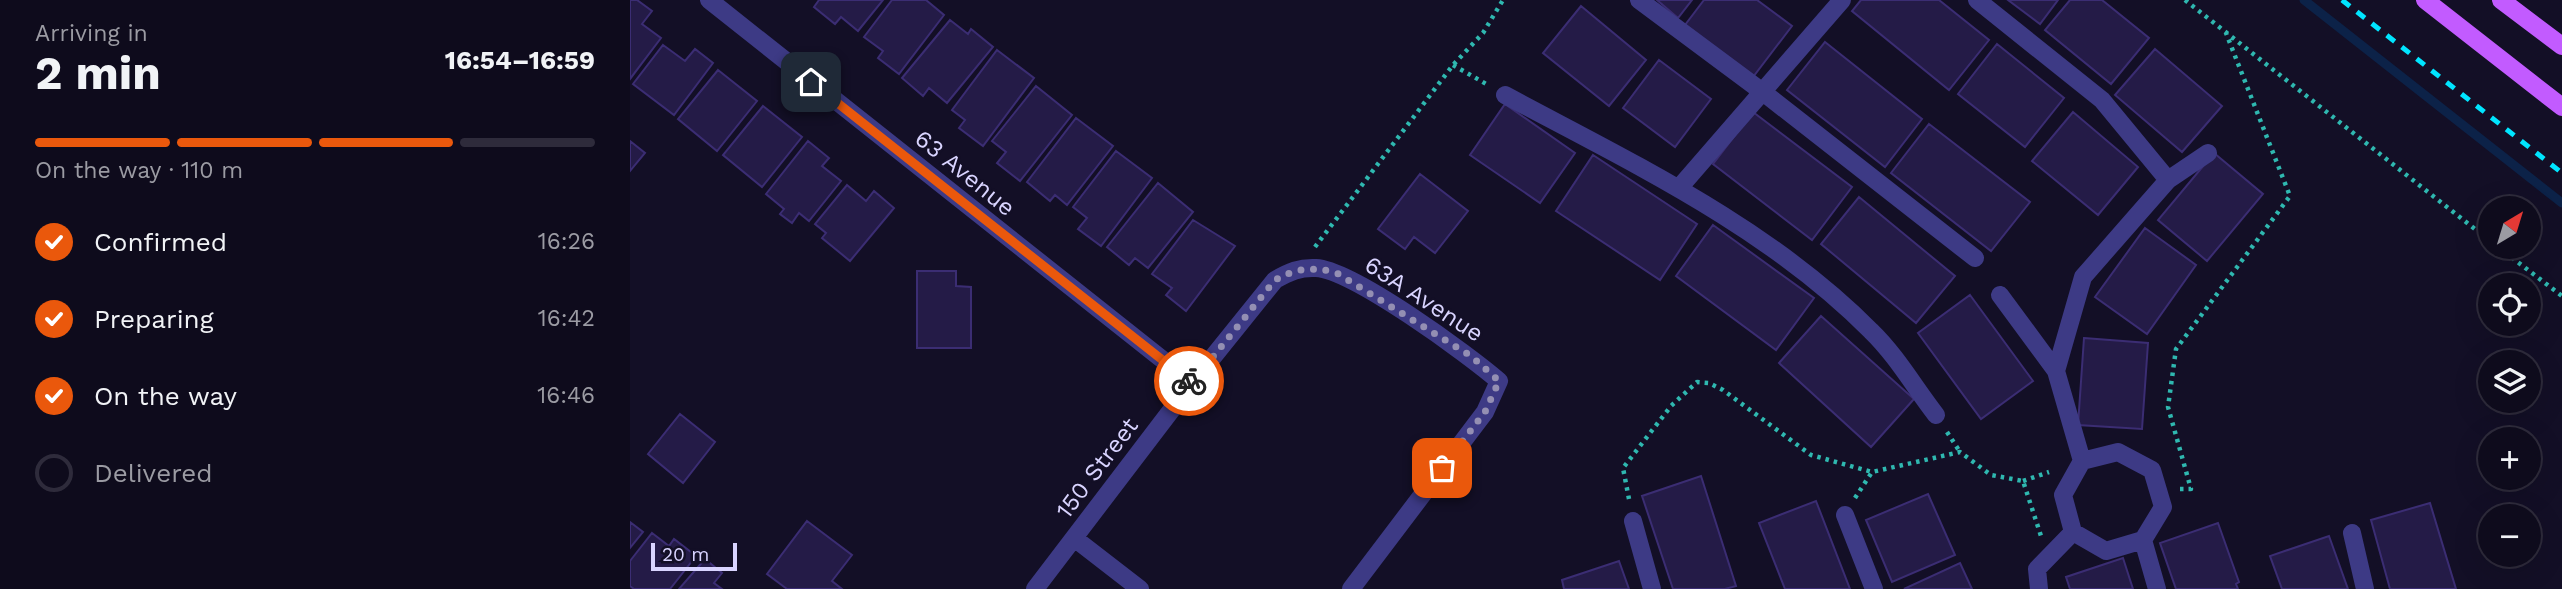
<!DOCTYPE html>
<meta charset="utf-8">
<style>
:root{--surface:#0e0b1c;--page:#171425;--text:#f1f3f6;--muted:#9b9ba3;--line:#2e2b3b;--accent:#ea580c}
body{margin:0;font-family:"Work Sans",sans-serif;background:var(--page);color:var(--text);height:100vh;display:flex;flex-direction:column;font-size:26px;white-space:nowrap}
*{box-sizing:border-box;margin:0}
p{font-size:23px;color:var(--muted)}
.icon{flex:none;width:38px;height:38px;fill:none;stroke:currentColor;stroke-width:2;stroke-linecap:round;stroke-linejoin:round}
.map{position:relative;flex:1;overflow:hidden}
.panel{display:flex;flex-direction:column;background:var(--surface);width:630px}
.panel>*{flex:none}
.needle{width:46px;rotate:38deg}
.controls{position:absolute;left:1848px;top:196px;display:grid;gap:14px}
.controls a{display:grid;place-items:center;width:63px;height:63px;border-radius:50%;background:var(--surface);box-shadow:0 7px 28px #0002,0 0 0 2px var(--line);font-size:35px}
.scale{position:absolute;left:21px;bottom:18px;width:86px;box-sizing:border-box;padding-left:7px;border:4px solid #d9d4ff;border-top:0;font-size:19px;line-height:24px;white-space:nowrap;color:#d9d4ff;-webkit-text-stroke:5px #130f26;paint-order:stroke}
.pin{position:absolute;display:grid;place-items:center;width:60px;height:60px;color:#fff;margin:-30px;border-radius:14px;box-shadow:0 4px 10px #0006}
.courier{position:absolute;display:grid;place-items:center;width:70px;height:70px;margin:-35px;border:5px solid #ea580c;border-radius:50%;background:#fff;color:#222;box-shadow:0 2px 9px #0007}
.summary em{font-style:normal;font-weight:700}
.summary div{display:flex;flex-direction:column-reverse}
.summary{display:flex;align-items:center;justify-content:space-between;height:119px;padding:0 35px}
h1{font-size:46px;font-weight:700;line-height:52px}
.bar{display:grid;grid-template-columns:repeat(4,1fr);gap:10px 7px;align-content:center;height:84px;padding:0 35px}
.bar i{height:9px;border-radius:5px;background:var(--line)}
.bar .current{background:var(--accent)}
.bar p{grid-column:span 4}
ol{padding:0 35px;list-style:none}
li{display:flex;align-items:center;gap:21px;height:77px}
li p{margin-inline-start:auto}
li .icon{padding:7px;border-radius:50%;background:var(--accent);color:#fff;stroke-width:4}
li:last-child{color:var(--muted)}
li i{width:38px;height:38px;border:4px solid var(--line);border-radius:50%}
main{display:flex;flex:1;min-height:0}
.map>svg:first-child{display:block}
</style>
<main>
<section class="panel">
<div class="summary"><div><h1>2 min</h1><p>Arriving in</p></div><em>16:54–16:59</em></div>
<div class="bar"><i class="current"></i><i class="current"></i><i class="current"></i><i></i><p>On the way · 110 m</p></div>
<ol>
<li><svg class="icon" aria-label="check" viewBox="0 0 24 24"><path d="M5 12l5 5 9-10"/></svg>Confirmed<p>16:26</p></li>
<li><svg class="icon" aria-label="check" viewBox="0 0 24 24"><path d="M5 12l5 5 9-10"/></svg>Preparing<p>16:42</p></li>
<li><svg class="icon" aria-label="check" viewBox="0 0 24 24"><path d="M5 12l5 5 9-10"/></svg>On the way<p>16:46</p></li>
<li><i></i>Delivered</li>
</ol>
</section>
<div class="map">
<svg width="1932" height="589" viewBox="0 0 1932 589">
<rect width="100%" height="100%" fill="#130f26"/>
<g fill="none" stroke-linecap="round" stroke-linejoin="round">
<path stroke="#0c2248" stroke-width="9" d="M1674 0 1932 203"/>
</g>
<path fill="#241b47" stroke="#3b2d73" stroke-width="2" d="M0 0H7L22 11 12 24 31 38 0 79Z
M189 0H253L228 31 211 17 205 24 184 7Z
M262 0H296L314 15 269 74 248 58 253 51 234 37Z
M1027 0H1062L1048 18Z
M1074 0H1127L1162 26 1123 77 1055 25Z
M1231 0H1309L1359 40 1319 90 1222 11Z
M1378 0H1428L1410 24Z
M1440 0H1472L1519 38 1481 84 1415 30Z
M951 6 1016 60 979 106 913 53Z
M320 20 338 34 341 29 363 47 317 103 299 88 293 96 272 78Z
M1195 42 1292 119 1255 167 1157 90Z
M1367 44 1434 98 1395 147 1328 94Z
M33 45 55 61 65 49 83 63 44 115 3 84Z
M1525 49 1592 106 1552 152 1485 95Z
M367 50 404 78 353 146 329 128 335 120 322 110Z
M1029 60 1081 99 1045 147 993 108Z
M88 70 127 101 87 151 48 119Z
M406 86 442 115 390 181 367 163 376 152 362 141Z
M875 104 945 153 910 203 840 155Z
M133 106 172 137 132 187 93 155Z
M1123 112 1222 187 1182 240 1083 164Z
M1443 112 1508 167 1468 215 1402 161Z
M446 118 483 146 437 205 425 195 420 201 397 182Z
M1299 124 1400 202 1361 251 1261 173Z
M0 141 15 153 0 171Z
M178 141 199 158 192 166 211 181 179 221 169 213 162 223 150 214 154 209 136 194Z
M486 151 522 178 471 246 448 229 457 218 443 207Z
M1584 153 1633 194 1577 261 1528 220Z
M963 155 1067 224 1030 280 926 211Z
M790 174 838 211 805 253 784 237 775 249 748 229Z
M528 183 563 212 518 268 505 258 499 265 477 247Z
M217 185 236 201 244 191 264 208 220 261 192 238 196 233 185 224Z
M1229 197 1325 276 1286 323 1191 244Z
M563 220 605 246 556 311 536 295 542 288 522 274Z
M1083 225 1184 298 1146 350 1046 276Z
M1515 228 1566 265 1517 334 1465 297Z
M287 271H326V286L341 287V348H287Z
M1340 295 1403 381 1351 419 1288 333Z
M1191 316 1284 399 1241 447 1149 363Z
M1454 338 1518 343 1512 429 1448 425Z
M50 414 85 442 53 483 18 454Z
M1071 476 1106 586 1095 589H1043L1012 496Z
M1298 494 1325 555 1262 582 1236 520Z
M1186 501 1220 589H1155L1129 523Z
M1800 503 1826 589H1760L1741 520Z
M177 521 222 555 202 581 212 589H157L137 574Z
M0 522 13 532 0 548Z
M1588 523 1609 582 1606 584 1608 589H1546L1530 543Z
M22 533 39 546 44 539 66 556 40 589H4L0 586V561Z
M1699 536 1718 589H1652L1640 556Z
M1493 558 1503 589H1440L1436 577Z
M75 559 92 573 84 583 92 589H49Z
M989 561 999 589H934L932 580Z
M1330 563 1342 589H1274Z"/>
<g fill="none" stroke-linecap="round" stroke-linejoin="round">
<path stroke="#2fb8b0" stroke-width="4.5" stroke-dasharray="3.5 5" stroke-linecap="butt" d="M1555 0 1860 241
M823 65 858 85
M685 247 823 65 853 33 873 0
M1868 247 1932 296
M1317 432 1330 452
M1393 481 1419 472
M1550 489H1561L1538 407 1546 349 1660 196 1596 33
M1225 498 1242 472
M999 499 993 468 1041 406 1067 382 1079 383 1093 390 1181 455 1242 472 1330 452 1361 475 1393 481 1411 536"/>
<path stroke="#3d3a85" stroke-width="18" d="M79 0 562 383
M1009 0 1134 93 1345 258
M1347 0 1472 100 1538 180
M875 95C1002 163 1138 227 1241 331 1266 355 1285 388 1306 415
M1049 188 1212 0
M1370 295 1426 371 1452 461
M1426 371 1453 277 1538 180 1578 153
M1488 452 1522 470 1533 507 1513 540 1476 551 1443 532 1433 495 1452 461Z
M1215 515 1244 589
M1003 521 1022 589
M1722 533 1735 589
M444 538 510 589
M1513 540 1527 589
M405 589 562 383 645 280C659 272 670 267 686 268 723 270 839 355 869 381L855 412 721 589
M1409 589 1407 569 1443 532"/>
<path stroke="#c25bff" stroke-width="18" d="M1795 0 1932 107
M1871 0 1932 46"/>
<path stroke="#00e5ff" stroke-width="5" stroke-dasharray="10 9" stroke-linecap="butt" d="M1712 0 1932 173"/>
</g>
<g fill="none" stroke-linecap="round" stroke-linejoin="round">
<path stroke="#948fb3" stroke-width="7" stroke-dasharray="0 12.6" d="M559 381 562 383 645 280C666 268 682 267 705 272L841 356 869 381 855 412 812 468"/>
<path stroke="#ea580c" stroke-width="9" d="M181 82 559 381"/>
</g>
<g text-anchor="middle" stroke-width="5" stroke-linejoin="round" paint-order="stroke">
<g font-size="24" fill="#d9d4ff" stroke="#130f26">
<text transform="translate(335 173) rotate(39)" y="8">63 Avenue</text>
<text transform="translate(794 299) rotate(33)" y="8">63A Avenue</text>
<text transform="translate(467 468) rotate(-53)" y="8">150 Street</text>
</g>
</g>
</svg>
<div class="controls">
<a><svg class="needle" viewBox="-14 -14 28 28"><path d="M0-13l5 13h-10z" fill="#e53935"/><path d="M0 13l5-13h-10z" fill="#9b9ba3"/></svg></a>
<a><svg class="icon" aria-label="locate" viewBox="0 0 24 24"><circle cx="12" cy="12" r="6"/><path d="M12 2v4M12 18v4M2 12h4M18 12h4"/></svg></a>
<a><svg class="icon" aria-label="layers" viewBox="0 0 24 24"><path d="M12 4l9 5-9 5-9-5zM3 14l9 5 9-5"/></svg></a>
<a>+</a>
<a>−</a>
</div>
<div class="scale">20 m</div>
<div class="pin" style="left:812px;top:468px;background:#ea580c"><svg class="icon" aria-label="bag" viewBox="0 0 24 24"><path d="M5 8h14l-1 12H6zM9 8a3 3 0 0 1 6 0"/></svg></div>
<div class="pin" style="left:181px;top:82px;background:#1f2937"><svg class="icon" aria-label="home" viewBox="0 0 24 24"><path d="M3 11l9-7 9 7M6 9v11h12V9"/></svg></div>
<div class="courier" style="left:559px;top:381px"><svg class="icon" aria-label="bike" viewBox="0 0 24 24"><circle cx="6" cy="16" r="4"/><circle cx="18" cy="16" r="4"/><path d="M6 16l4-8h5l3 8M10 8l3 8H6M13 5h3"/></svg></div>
</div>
</main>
